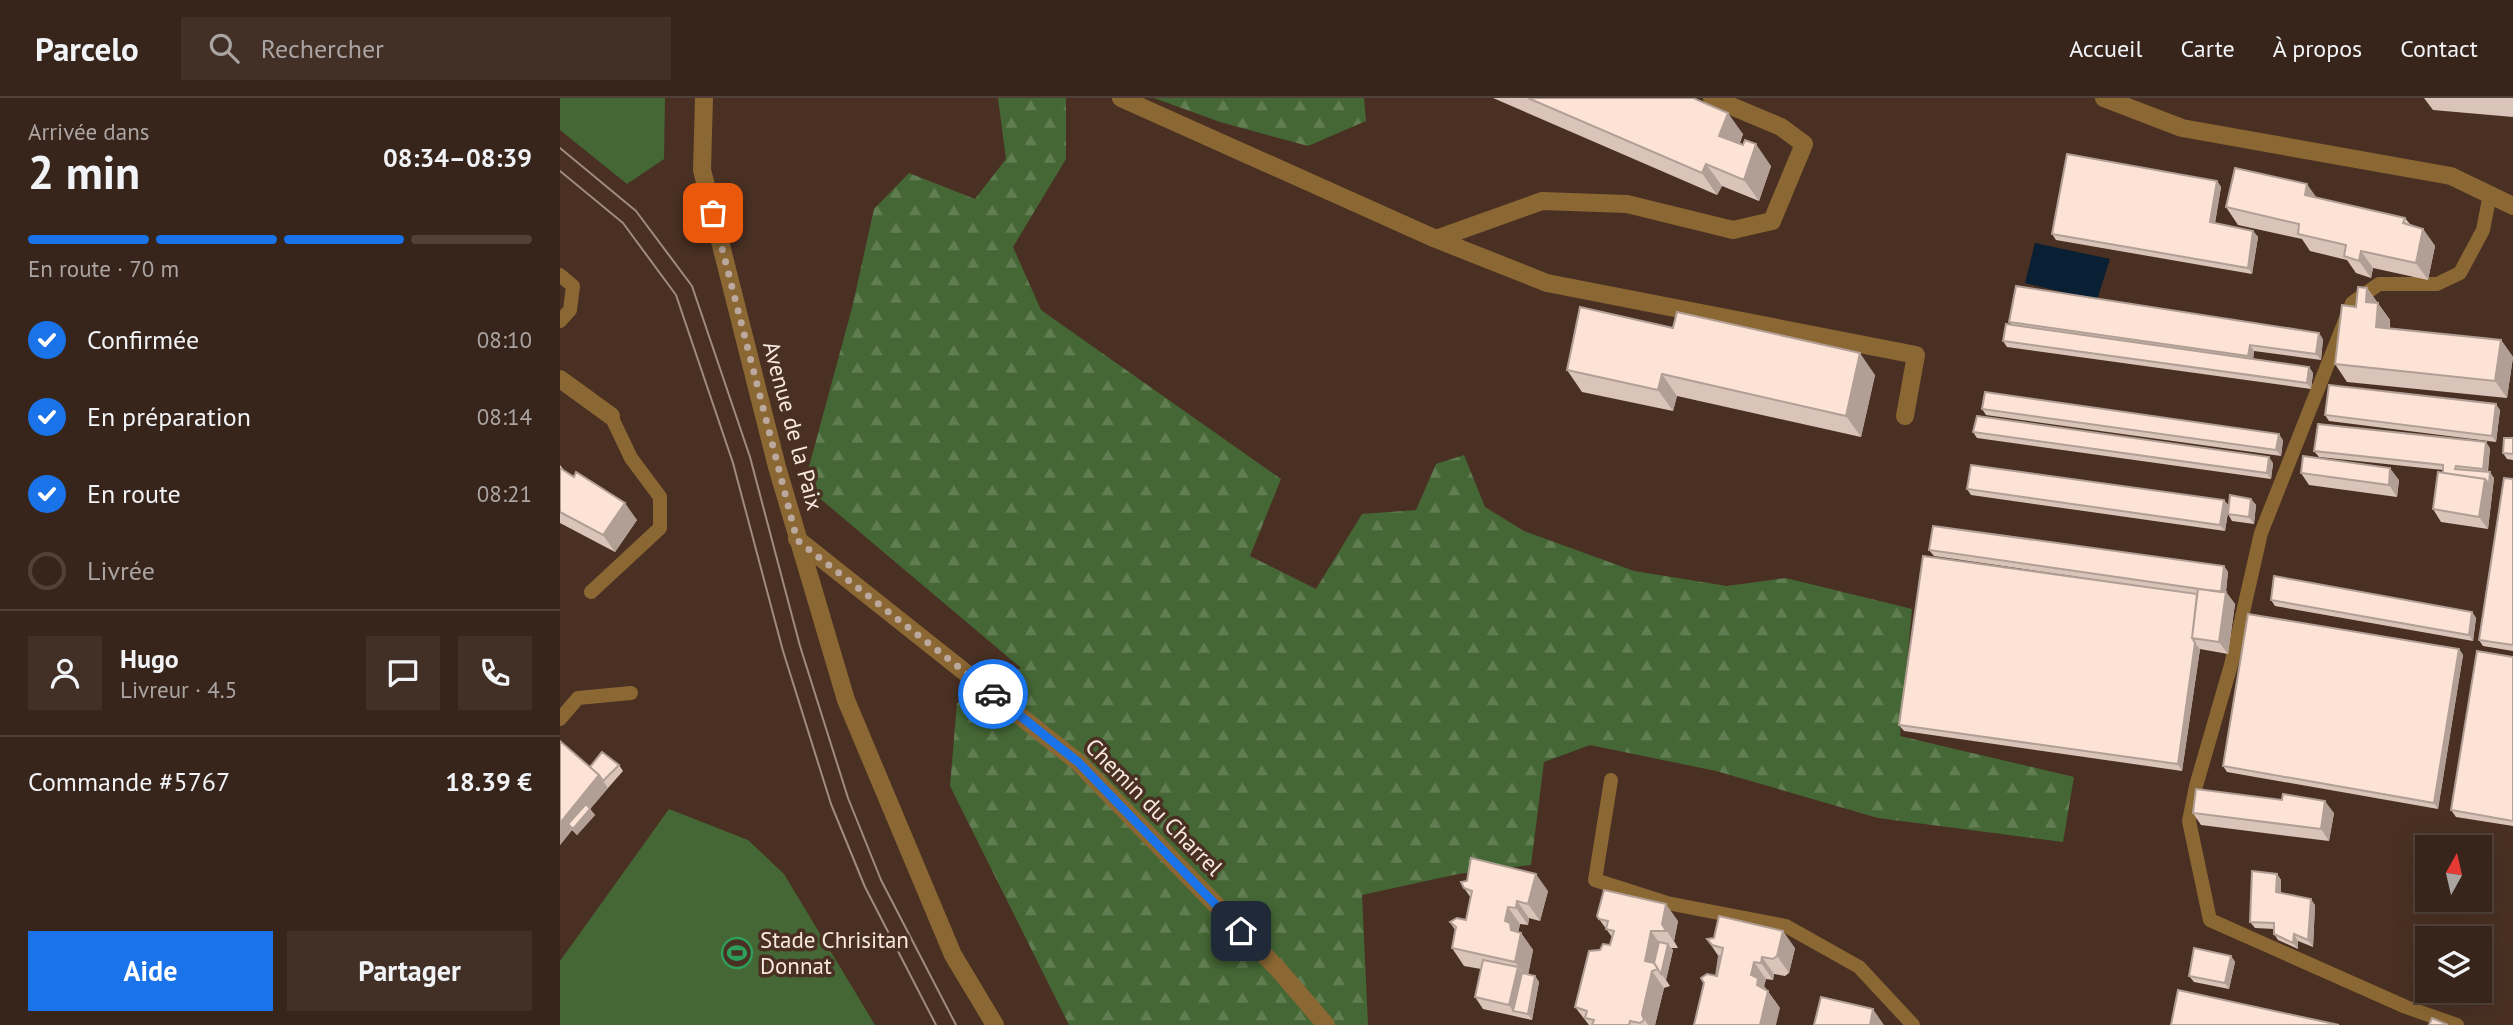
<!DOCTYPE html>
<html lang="fr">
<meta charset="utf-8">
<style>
:root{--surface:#37241a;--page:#423027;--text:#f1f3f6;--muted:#aaa4a2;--line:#514139;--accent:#1a73e8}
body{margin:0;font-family:"PT Sans",sans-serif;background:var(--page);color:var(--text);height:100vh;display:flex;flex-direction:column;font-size:26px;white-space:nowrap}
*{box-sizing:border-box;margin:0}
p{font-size:23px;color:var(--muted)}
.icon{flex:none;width:38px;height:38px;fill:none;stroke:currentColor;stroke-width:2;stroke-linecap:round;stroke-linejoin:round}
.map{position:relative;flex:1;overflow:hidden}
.sheet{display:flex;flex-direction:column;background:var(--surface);width:560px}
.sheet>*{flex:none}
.needle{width:46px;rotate:8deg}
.controls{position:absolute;left:1855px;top:737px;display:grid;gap:14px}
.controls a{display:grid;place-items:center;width:77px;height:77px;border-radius:0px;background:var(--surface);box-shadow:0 7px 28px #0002,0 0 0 2px var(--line);font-size:35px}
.pin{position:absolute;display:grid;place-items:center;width:60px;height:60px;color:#fff;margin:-30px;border-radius:14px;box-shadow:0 4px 10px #0006}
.courier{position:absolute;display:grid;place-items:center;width:70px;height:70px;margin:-35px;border:5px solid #1a73e8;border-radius:50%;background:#fff;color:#222;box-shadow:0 2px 9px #0007}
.summary em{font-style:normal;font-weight:600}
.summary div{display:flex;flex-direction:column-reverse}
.summary{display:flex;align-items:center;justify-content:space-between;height:119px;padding:0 28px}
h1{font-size:46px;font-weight:600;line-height:52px}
.bar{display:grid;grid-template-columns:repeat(4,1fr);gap:10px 7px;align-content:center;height:84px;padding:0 28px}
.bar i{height:9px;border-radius:5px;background:var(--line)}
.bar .selected{background:var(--accent)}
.bar p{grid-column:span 4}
.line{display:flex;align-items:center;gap:18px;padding:0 28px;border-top:2px solid var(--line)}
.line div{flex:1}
.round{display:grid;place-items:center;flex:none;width:74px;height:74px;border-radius:0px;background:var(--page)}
ol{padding:0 28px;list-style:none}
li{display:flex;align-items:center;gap:21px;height:77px}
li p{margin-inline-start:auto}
li .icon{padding:7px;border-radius:50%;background:var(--accent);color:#fff;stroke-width:4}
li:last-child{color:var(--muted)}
li i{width:38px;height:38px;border:4px solid var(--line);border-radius:50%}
.button{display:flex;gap:14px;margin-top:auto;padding:14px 28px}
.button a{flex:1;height:80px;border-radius:0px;background:var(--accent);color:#fff;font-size:28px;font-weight:600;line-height:80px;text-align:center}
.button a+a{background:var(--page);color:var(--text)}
header{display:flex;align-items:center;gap:42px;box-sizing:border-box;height:98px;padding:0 35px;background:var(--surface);border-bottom:2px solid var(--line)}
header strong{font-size:33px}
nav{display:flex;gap:38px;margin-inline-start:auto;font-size:24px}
.search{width:490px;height:63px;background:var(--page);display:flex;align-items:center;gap:18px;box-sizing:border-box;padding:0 24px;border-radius:0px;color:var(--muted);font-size:26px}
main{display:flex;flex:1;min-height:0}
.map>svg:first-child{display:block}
</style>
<header>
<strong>Parcelo</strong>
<div class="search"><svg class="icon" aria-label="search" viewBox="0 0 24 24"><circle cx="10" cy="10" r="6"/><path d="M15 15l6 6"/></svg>Rechercher</div>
<nav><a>Accueil</a><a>Carte</a><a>À propos</a><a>Contact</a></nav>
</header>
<main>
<section class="sheet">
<div class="summary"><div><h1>2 min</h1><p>Arrivée dans</p></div><em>08:34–08:39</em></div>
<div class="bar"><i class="selected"></i><i class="selected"></i><i class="selected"></i><i></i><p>En route · 70 m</p></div>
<ol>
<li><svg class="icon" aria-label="check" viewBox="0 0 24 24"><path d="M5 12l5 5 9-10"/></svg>Confirmée<p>08:10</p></li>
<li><svg class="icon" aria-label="check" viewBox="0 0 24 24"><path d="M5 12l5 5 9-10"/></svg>En préparation<p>08:14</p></li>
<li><svg class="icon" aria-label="check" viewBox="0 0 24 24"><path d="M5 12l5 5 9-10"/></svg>En route<p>08:21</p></li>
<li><i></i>Livrée</li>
</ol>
<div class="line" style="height:126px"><a class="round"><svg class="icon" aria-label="person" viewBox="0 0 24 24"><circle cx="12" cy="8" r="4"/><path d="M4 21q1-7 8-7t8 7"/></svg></a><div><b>Hugo</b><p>Livreur · 4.5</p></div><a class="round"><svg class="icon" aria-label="chat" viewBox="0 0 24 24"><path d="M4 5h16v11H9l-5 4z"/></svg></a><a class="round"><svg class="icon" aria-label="phone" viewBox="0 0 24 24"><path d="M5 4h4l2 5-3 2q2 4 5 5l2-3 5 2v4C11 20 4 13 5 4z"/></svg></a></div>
<div class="line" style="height:91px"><div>Commande #5767</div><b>18.39 €</b></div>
<div class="button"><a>Aide</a><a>Partager</a></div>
</section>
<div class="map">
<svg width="1953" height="927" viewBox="0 0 1953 927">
<defs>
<pattern id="forest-firs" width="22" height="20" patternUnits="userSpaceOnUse" patternTransform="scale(1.75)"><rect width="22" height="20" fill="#456735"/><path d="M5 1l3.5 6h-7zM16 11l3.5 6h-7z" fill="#617d52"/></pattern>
</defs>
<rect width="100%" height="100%" fill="#493023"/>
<path fill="#456735" d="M0 0H105L104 61 67 86 0 32Z
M109 711 188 742 224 776 315 927H0V863Z"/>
<path fill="url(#forest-firs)" d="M438 0H506V61L453 149 481 212 721 381 690 458 756 491 802 416 856 412 876 366 904 357 925 409 964 433 1074 473 1167 488 1226 480 1352 511 1340 638 1514 679 1503 744 1318 720 1156 673 1030 647 984 664 971 767 898 776 802 797 808 927H509L390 688 397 605 461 570 244 387 292 210 314 111 349 75 415 101 446 61Z
M594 0H804L806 23 748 48 660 24Z"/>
<path fill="#081f34" d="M1475 145 1550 161 1537 202 1465 185Z"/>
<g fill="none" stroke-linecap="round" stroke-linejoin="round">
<path stroke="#8b6733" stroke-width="14" d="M0 177 13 188 10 212 0 223
M31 494 100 430V399L71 360 51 318
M0 621 18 600 71 595
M1051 682 1035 782 1107 805 1226 828 1299 869 1353 927
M1897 927 1846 909 1650 822 1629 723 1636 688 1671 567 1701 435 1792 205 1819 186H1877L1900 175 1923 132 1930 96"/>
<path stroke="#8b6733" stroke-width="18" d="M561 0 876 141 982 103 1067 106 1173 132 1212 123 1244 46 1221 29 1152 0
M1544 0 1622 30 1891 78 1953 108
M876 141 987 185 1356 257 1345 318
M0 281 51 318
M237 441 518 664 718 871 766 927"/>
<path stroke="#8b6733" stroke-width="18" d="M144 0 142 72 217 369 286 602 393 857 435 927"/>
<path stroke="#a08b80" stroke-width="2" d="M0 50 76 113 132 188 190 359 240 548 288 700 321 782 396 927
M0 73 63 125 116 197 173 365 223 553 271 706 305 789 376 927"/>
</g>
<path fill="#dac3b8" d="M933 0H1133L1183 36 1180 45 1211 68 1199 103 1162 88 1157 97Z
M1864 0H1953V19L1873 12Z
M1657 83 1661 89 1655 125 1693 133 1698 139 1692 176 1496 142 1492 136Z
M1757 100 1845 120 1850 126 1863 131 1875 148 1868 182 1813 170 1811 180 1796 175 1787 162 1750 153 1742 141 1678 127 1666 109Z
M1807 190 1830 222V231L1941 242 1953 259 1947 300 1787 284 1775 266 1796 209Z
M1449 224 1763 241 1761 262 1694 253 1693 261 1749 269 1753 275 1751 291 1447 249 1443 243 1452 227Z
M1007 272 1315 277 1301 339 1117 298 1113 313 1022 294Z
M1422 311 1723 342 1721 358 1426 317Z
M1940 312 1936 344 1769 323 1765 317Z
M1413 334 1713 365 1711 381 1417 340Z
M1953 340V362L1947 361 1943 355Z
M1930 350 1928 374 1934 380 1928 431 1881 424 1873 411 1883 372 1759 359 1754 353Z
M0 367 4 372 77 422 55 454 0 425Z
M1741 375 1839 382 1837 399 1749 387Z
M1953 381V553L1923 548 1919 542Z
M1407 391 1664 402 1669 408 1665 433 1411 397Z
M1691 401 1696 407 1694 426 1672 423 1668 416Z
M1369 452 1664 468 1668 474 1666 494 1675 506 1668 556 1640 551 1622 673 1344 633 1339 627 1637 496 1374 458Z
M1711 502 1912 514 1916 520 1913 543 1715 508Z
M1899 551 1903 557 1878 711 1667 674 1663 668Z
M1953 559V728L1896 719 1891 712Z
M0 643 30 669 59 667 63 673 48 690 30 711 35 717 17 737 12 732 0 747Z
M1633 715H1774L1769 743 1641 727Z
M1717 776 1721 782V795L1755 807 1753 849 1738 843V851L1718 842 1714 836V831L1695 830 1690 824Z
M904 790 988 793 980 823 969 820 968 827 960 826 958 834 961 835 973 852 968 877 975 878 979 884 972 922 923 911 915 899 921 871 904 868 892 850 895 832 890 824 906 822 911 800Z
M1039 821 1118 823 1114 843 1118 850H1111L1113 852 1106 882 1110 888 1104 890 1095 927H1029L1015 909 1040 852 1050 847 1052 839Z
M1147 841 1235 850 1229 875 1225 878 1214 876 1213 882 1206 881 1204 888 1220 910 1159 859Z
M1671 858 1675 864 1669 891 1634 884 1629 878Z"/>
<path fill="#b19f96" d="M1168 15 1183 36 1174 59 1159 38Z
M1196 46 1211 68 1199 103 1184 82Z
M1146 66 1162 88 1157 97 1142 75Z
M1657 83 1661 89 1654 131 1650 124Z
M1747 86 1759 103 1745 97Z
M1863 131 1875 148 1868 182 1856 165Z
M1693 133 1698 139 1692 176 1688 170Z
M1801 153 1813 170 1811 180 1799 163Z
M1807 190 1830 222 1828 246 1816 229 1806 204Z
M1759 235 1763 241 1761 262 1756 256Z
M1941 242 1953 259 1947 300 1935 283Z
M1690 247 1694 253 1693 264 1688 258Z
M1300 255 1315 277 1301 339 1286 318Z
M1749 269 1753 275 1751 291 1747 285Z
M1102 276 1117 298 1113 313 1098 292Z
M1936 306 1940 312 1936 344 1932 338Z
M1719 336 1723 342 1721 358 1716 352Z
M1926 344 1930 350 1927 377 1923 371Z
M1709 359 1713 365 1711 381 1707 375Z
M1830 370 1839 382 1837 399 1829 387Z
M1930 374 1934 380 1928 431 1919 419 1925 381Z
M1691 401 1696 407 1694 426 1689 419Z
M1664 402 1669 408 1665 433 1660 427Z
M65 405 77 422 55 454 43 437Z
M1664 468 1668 474 1665 500 1661 494Z
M1666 494 1675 506 1668 556 1659 544Z
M1912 514 1916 520 1913 543 1909 537Z
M1635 545 1640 551 1622 673 1618 666Z
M1899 551 1903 557 1878 711 1874 705Z
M39 677 48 690 25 717 30 711 35 717 17 737 8 726 12 732 0 747V725Z
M1765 703 1774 715 1769 743 1761 731Z
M976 776 988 793 980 823 968 806Z
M1717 776 1721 782V800L1716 794Z
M1751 801 1755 807 1753 849 1748 842Z
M957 803 969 820 968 827 956 810Z
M1106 806 1118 823 1114 843 1118 850 1102 826Z
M948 809 960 826 958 835H961L973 852 967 881 955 864 945 823Z
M1091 833 1103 850 1108 846 1113 852 1106 882 1110 888 1098 871 1092 873 1104 890 1095 927H1088L1082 916 1085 863Z
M1223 833 1235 850 1229 875 1217 858Z
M1734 836 1738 843V851L1733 845Z
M1671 858 1675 864 1669 891 1665 885Z
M1202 859 1214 876 1213 882 1201 865Z
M1194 864 1206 881 1204 888 1220 910 1216 927H1200L1191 877Z
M958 869 967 881 953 913 949 907Z
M975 878 979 884 972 922 968 916Z
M1313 911 1324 927H1310Z"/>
<path fill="#fde3d6" stroke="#b19f96" stroke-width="2" d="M968 0H1133L1168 15 1159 38 1183 47 1185 42 1196 46 1184 82 1146 66 1142 75Z
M1507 56 1657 83 1650 124 1693 133 1688 170 1492 136Z
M1675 70 1747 86 1745 97 1845 120 1843 125 1863 131 1856 165 1801 153 1799 163 1784 158 1786 147 1738 136 1739 126 1666 109Z
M1456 188 1759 235 1756 256 1690 247 1688 258 1449 224Z
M1798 189 1807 190 1806 204 1818 205 1816 229 1941 242 1935 283 1775 266 1782 207 1796 209Z
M1020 209 1113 230 1117 214 1300 255 1286 318 1102 276 1098 292 1007 272Z
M1446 226 1749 269 1747 285 1443 243Z
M1769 287 1936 306 1932 338 1765 317Z
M1425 294 1719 336 1716 352 1422 311Z
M1417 318 1709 359 1707 375 1413 334Z
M1758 326 1926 344 1923 371 1896 368 1895 371 1930 374 1929 386 1925 381 1883 375V367L1754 353Z
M1944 340H1953V356L1943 355Z
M1743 358 1830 370 1829 387 1741 375Z
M1411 367 1664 402 1660 427 1407 391Z
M0 370 14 379 16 374 65 405 43 437 0 414Z
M1878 374 1925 381 1919 419 1873 411Z
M1944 380 1953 381V547L1919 542Z
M1670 397 1691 401 1689 419 1668 416Z
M1373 428 1664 468 1661 494 1369 452Z
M1363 458 1637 496 1632 540 1635 545 1618 666 1339 627Z
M1714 478 1912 514 1909 537 1711 502Z
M1638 491 1666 494 1659 544 1632 540Z
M1688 516 1899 551 1874 705 1663 668Z
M1917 553 1953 559V723L1891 712Z
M0 643 39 677 0 725Z
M42 654 59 667 43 683 39 677 30 669Z
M1636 691 1722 702 1723 696 1765 703 1761 731 1633 715Z
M26 706 30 711 13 731 8 726Z
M911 760 976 776 968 806 957 803 956 810 948 809 945 823 950 825 951 832 961 835 955 864 892 850 896 829 890 824 897 820 906 822 912 793 904 790 901 784 907 783Z
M1692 773 1717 776 1716 794 1751 801 1748 842 1734 836 1733 845 1714 836V825L1690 824Z
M1044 792 1106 806 1102 826 1106 833H1091L1085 863 1094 865 1098 871 1092 873 1082 916 1084 922 1080 925 1070 923 1069 927H1032L1034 922 1025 920 1027 913 1015 909 1029 853 1040 852 1043 846 1050 847 1054 833 1046 831 1048 823 1039 821 1037 818Z
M1159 818 1223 833 1217 858 1213 861 1202 859 1201 865 1194 864 1191 877 1198 880 1197 887 1208 893 1200 927H1134L1144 885 1141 880 1147 876 1157 878 1163 850 1152 847 1147 841 1154 840Z
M1099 844 1108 846 1101 876 1094 865Z
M1634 850 1671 858 1665 885 1629 878Z
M1159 858 1161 859 1157 878H1156Z
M923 862 958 869 949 907 915 899Z
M962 875 975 878 968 916 953 913Z
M1618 892 1779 927H1611Z
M1261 899 1313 911 1310 927H1254Z
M1872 920 1888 927H1869Z"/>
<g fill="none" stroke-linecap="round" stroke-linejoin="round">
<path stroke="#bba89e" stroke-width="7" stroke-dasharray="0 12.6" d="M153 115 237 442 433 596"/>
<path stroke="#1a73e8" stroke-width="9" d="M433 596 518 664 681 833"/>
</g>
<defs>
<g id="stadium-ring" transform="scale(1.575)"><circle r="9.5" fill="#493023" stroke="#2e9e5b" stroke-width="1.5"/><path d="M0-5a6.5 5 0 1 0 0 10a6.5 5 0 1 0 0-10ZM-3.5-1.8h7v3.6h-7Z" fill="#2e9e5b"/></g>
</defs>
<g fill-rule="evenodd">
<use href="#stadium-ring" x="177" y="855"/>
</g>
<g text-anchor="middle" stroke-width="7" stroke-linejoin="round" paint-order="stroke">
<g font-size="23" fill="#f9e8e0" stroke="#493023">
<text transform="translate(233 328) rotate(75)" y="8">Avenue de la Paix</text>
<text transform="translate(594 709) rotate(45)" y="8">Chemin du Charrel</text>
</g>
<g font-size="23" fill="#f9e8e0" stroke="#493023" text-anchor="start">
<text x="200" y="850">Stade Chrisitan<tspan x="200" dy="26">Donnat</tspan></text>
</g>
</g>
</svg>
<div class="controls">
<a><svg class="needle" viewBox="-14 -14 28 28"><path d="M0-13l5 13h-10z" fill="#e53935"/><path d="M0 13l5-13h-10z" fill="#aaa4a2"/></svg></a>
<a><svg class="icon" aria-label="layers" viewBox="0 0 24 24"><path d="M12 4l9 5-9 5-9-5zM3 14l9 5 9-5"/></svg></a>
</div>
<div class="pin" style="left:153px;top:115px;background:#ea580c"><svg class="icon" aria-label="bag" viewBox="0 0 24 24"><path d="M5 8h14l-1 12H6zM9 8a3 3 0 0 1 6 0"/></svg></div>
<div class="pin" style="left:681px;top:833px;background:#1f2937"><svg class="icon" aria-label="home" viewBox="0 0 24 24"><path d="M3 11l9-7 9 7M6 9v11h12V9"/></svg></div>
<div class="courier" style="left:433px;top:596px"><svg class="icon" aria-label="car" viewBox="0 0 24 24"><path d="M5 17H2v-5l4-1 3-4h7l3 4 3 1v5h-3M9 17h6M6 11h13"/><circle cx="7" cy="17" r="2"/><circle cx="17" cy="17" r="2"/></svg></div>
</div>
</main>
